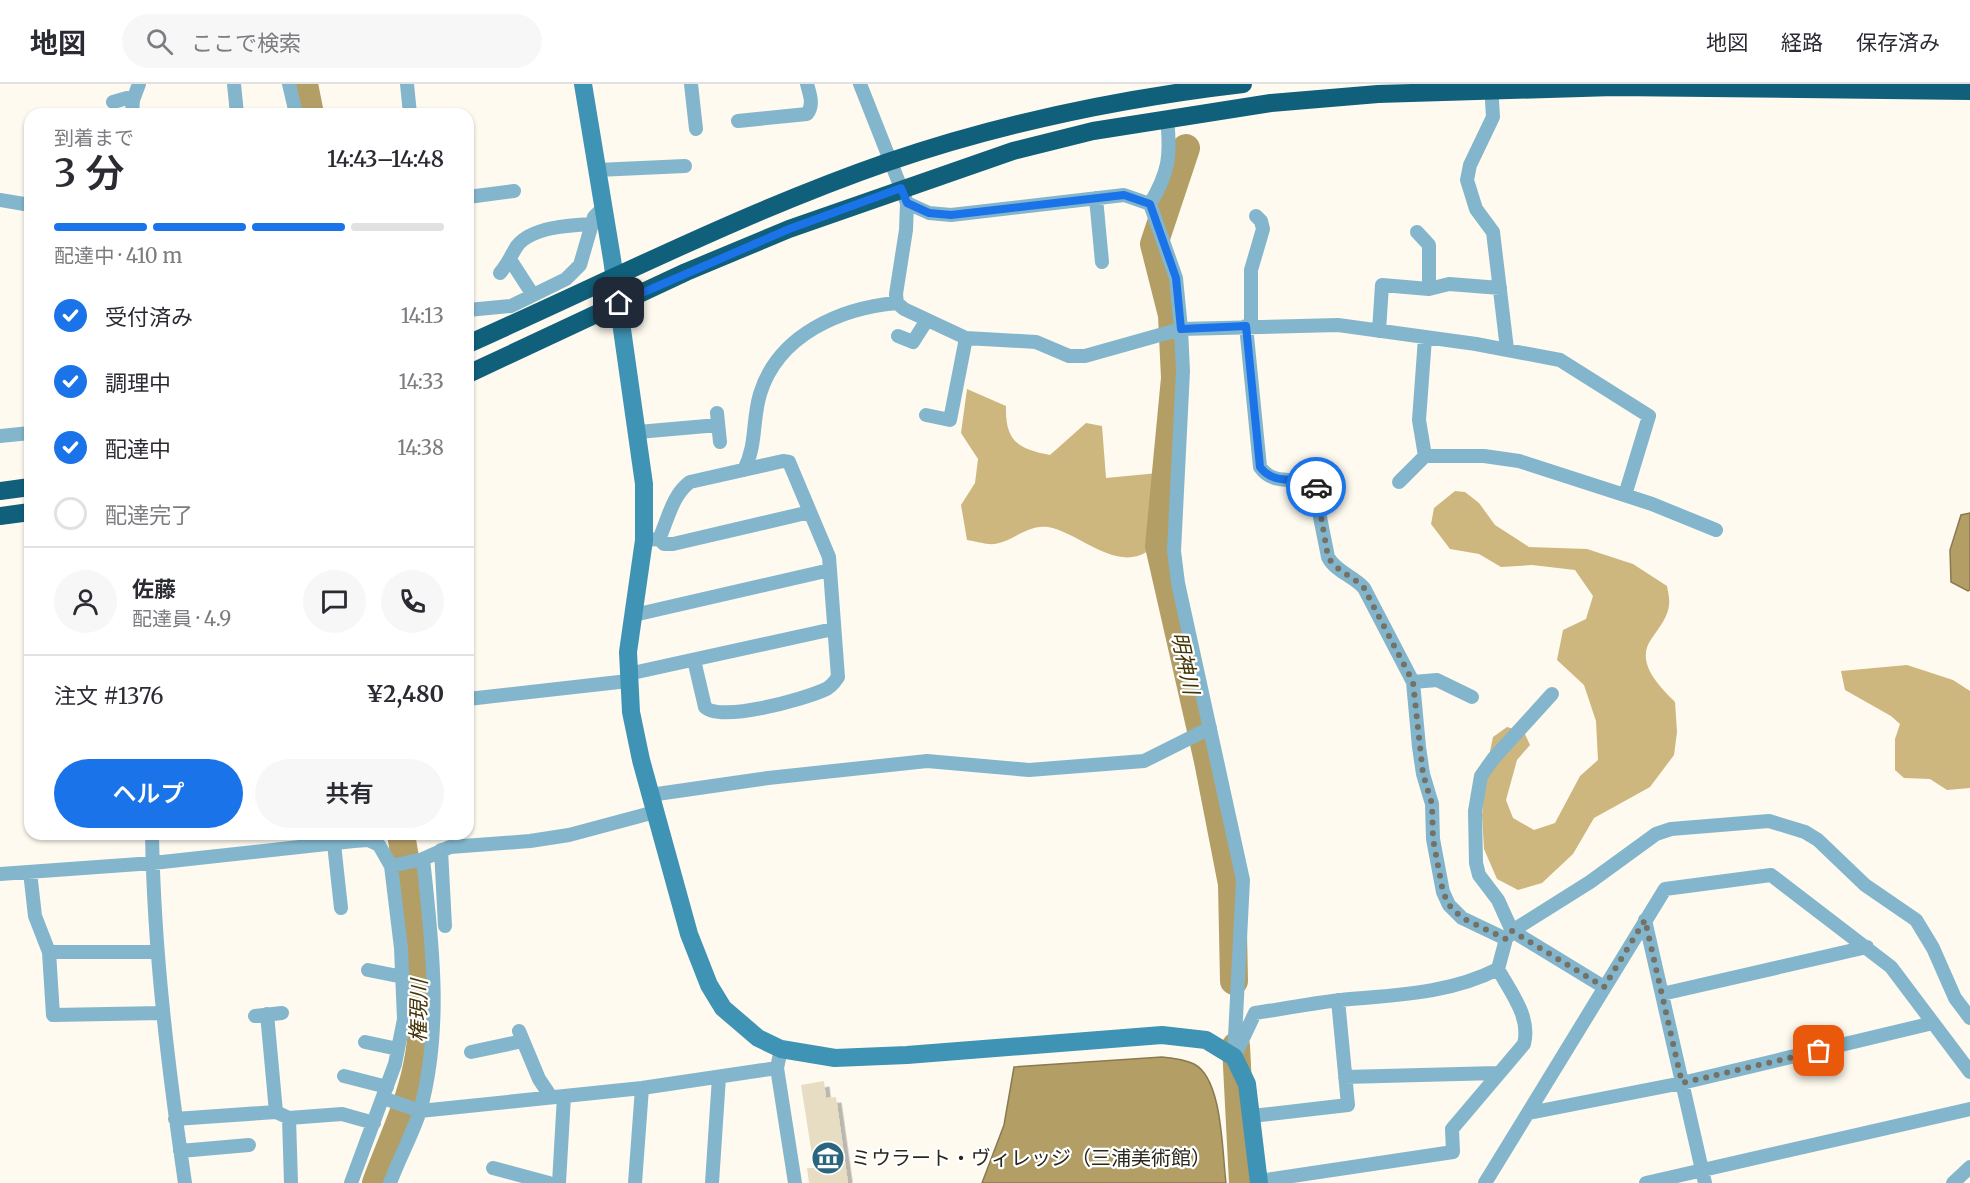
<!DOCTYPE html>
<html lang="ja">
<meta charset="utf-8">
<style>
:root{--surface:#fff;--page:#f7f7f7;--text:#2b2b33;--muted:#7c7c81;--line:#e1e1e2;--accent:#1a73e8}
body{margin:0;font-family:Merriweather,"Noto Sans JP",serif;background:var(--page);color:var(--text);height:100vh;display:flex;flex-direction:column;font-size:22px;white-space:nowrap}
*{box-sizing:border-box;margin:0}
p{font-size:20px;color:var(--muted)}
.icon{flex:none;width:33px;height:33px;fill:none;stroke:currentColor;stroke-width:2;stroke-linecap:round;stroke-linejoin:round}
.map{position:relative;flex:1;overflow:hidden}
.details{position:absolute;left:24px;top:24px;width:450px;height:732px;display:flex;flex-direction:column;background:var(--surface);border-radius:18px;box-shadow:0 2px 4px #0004}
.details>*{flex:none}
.pin{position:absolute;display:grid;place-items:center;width:51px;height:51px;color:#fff;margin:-26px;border-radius:12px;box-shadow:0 3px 9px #0006}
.courier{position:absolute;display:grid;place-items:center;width:60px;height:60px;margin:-30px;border:4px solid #1a73e8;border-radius:50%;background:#fff;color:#222;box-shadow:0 2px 8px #0007}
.summary em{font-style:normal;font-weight:600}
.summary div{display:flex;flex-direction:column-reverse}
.summary{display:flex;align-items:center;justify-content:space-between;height:102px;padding:0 30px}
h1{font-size:39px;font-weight:600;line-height:45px}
.bar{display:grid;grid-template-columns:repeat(4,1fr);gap:9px 6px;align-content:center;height:72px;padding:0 30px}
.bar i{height:8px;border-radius:4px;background:var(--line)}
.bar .selected{background:var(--accent)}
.bar p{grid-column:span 4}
.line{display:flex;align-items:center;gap:15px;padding:0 30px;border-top:2px solid var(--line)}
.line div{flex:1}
.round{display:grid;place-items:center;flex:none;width:63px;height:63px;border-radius:32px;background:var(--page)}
ol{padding:0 30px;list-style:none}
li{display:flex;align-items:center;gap:18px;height:66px}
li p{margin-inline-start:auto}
li .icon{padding:6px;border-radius:50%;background:var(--accent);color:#fff;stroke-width:4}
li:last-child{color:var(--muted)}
li i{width:33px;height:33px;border:3px solid var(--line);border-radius:50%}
.button{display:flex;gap:12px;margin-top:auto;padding:12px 30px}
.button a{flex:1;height:69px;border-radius:36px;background:var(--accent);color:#fff;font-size:24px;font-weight:600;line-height:69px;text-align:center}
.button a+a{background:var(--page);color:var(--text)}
header{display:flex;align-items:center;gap:36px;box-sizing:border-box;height:84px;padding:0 30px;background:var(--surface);border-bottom:2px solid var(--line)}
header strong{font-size:28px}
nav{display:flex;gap:33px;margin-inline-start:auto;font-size:21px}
.search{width:420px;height:54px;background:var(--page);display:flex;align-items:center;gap:15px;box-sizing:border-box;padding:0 21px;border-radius:33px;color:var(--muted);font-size:22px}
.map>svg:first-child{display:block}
</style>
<header>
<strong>地図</strong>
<div class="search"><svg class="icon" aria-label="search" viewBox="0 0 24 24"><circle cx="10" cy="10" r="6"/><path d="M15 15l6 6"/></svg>ここで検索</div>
<nav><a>地図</a><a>経路</a><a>保存済み</a></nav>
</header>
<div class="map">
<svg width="1970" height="1099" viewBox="0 0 1970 1099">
<defs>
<filter id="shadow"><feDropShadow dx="5.5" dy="5.5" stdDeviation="0" flood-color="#0004"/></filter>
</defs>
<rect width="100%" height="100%" fill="#fefaef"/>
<path fill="#cdb77e" d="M967 305 1006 322C1005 357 1018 365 1050 371L1086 339 1102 342 1106 394 1158 389 1152 464C1119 492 1081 449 1048 443 1028 440 1013 457 995 460 987 461 975 457 967 456L961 421 975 399 978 375 961 349Z
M1455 407 1465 408 1479 419 1495 441 1529 463 1587 465 1633 480 1667 502C1668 508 1670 515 1669 521 1668 533 1659 544 1652 554 1634 578 1659 602 1675 618L1677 648 1674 671 1650 703 1594 734 1573 770 1542 799 1518 806 1497 795 1484 765 1482 731 1485 691 1493 653 1507 643 1524 648 1530 661 1517 676 1506 716 1513 734 1534 746 1555 739 1580 692 1598 676 1596 637 1584 601 1557 576 1563 546 1586 535 1593 512 1575 486 1532 481 1501 483 1479 470 1450 465 1431 440 1434 424Z
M1907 581 1953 596 1970 607V704L1947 706 1930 695 1904 694 1895 686V655L1900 640 1891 632 1845 606 1841 587Z"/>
<path fill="#b39e66" stroke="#8a7a50" stroke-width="1.5" d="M1970 429V506L1968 507 1951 498 1950 466 1961 431Z
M1162 973C1173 974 1184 975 1194 980 1223 995 1222 1069 1226 1099H982L1004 1041 1014 983Z"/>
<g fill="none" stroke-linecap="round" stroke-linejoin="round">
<path stroke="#b39e66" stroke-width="28" d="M304 0 310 30
M1186 64 1154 160 1172 231 1175 294 1159 462 1208 677 1232 800 1234 897
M1236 962 1243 1099
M376 1099C390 1061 409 1022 417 982 433 906 413 825 401 750"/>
</g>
<path fill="#e7ddc2" filter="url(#shadow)" d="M824 997 826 1014 836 1013 848 1099H809L807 1084H814L801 1001Z"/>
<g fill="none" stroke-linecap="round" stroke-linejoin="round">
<path stroke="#83b6cc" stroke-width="14" d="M234 0 237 30
M289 0 296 30
M407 0 410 30
M691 0 696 45
M860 0 907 119 906 146 896 210 897 219 904 225 966 254 1036 258 1069 272H1085L1181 245 1338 241 1476 260 1560 276 1649 332 1625 411
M1491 0 1493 33 1470 81 1467 96 1476 125 1493 148 1507 265
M113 18 127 14 133 16
M132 30 133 16 139 0
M738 37 807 30C814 21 810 11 807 0
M597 86 685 82
M468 113 514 107
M1096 114 1102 178
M0 116 30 121
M907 119 929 129 951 131 1124 111 1150 120 1176 194 1181 245 1183 287 1174 467 1178 499 1243 796 1234 973
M1150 120C1169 88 1171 72 1167 35
M1417 148 1429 161V205
M511 177 533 211
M500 189C508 180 511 171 517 162 531 143 571 141 592 140
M468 226 511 222 566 195 580 181 594 133 603 124
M1246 242 1260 383C1273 402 1294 393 1313 398L1328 473C1335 487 1353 492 1364 504L1413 598 1419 663 1423 690 1432 720 1433 755 1443 808 1449 821 1462 834 1506 855
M1251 242V186L1263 145 1261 137 1256 132
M1379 247 1382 201 1429 205 1449 200 1500 204
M898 252 913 258 927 236
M717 329 720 358
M926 331 950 336 966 254
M638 348 718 341
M0 352 30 349
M1425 372H1484L1519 377 1652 420 1716 446
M744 386C757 360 752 337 760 310 778 251 840 224 897 219
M1399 398 1425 372 1419 336 1425 254
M659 455 664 460H673L810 428
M644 456 659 455C668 436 672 411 690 398L783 377 789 378 829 473 838 593C834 599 830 604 824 606 804 615 720 639 705 623L694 576
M634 531 830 486
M628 590 833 545
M1413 598 1437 596 1472 613
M1552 610 1493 675 1481 692 1475 727 1476 779 1479 791 1498 816 1512 847 1604 903
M468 615 628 597
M650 711 768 694 927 677 1029 686 1144 677 1210 644
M152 750C154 868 168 983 185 1099
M334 760 341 824
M441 766 445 842
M391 782 423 775 450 763 530 757 569 751 655 728
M30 788 35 832 49 868 53 931 162 929
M0 790 153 779 354 757 368 756 379 761 391 782 401 864 404 935 395 980 351 1099
M1645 836 1705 1099
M49 868H156
M368 886 403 893
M1662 910 1867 863
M267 930 276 1028 289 1034 291 1099
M255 932 282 929
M519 947 539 995 551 1013
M365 958 398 965
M781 965 777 984 795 1099
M1237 967 1255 929C1284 925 1312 919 1341 916 1395 911 1449 910 1498 885L1506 855 1512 847 1590 798 1656 750 1671 745 1769 737 1805 748 1818 756 1865 801 1916 836 1933 864 1955 914 1970 934
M471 968 523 957
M344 992 387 1003
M1345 993 1497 989
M383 1014 420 1027 642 1004 777 984
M1529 1029 1682 999 1933 939
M1252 1032 1348 1021 1338 916
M289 1034 342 1030 374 1039
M175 1035 276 1028
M180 1067 249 1061
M493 1084 549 1099
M1259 1097 1453 1068 1452 1045 1524 960C1531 933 1511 909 1498 885
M390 1099C399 1075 412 1051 420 1027 443 945 432 857 423 775
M559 1099 564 1012
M635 1099 642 1004
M712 1099 719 993
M1485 1099 1665 805 1771 791 1891 883 1970 988
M1646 1099 1970 1025
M1953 1099 1970 1083"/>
<path stroke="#3f93b4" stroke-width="18" d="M583 0 612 175 644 400V456L628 568 631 628 641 676 689 850 709 901 723 924 758 954 781 965 835 974 907 971 1162 951 1206 956 1234 973 1247 1000 1259 1099"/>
<path stroke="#10607b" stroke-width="18" d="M468 260C607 198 744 128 888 78 1002 39 1123 14 1243 0
M468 290 686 188 789 145 1013 67 1093 47 1271 19 1378 10 1614 3 1970 7
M0 407 30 403
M0 432 30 428"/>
</g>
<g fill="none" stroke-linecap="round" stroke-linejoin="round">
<path stroke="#747166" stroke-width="6" stroke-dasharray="0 10.8" d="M1316 403 1328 473C1336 487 1353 492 1364 504L1413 598 1423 690 1432 720 1433 755 1443 808 1449 821 1462 834 1506 855 1512 847 1604 903 1645 836 1682 999 1819 967"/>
<path stroke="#1a73e8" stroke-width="8" d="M619 219 789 145 901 104 907 119 929 129 951 131 1124 111 1150 120 1176 194 1181 245 1246 242 1260 383C1273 401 1294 393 1313 398L1316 403"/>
</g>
<defs>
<g id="museum-disc" transform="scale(1.725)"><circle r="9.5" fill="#2a677e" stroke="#fff"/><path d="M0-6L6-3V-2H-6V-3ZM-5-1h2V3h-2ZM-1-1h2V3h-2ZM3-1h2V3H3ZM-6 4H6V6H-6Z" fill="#fff"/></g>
</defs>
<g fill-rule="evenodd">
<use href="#museum-disc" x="828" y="1074"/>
</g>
<g text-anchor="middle" stroke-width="4.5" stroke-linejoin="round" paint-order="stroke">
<g font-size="20" fill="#2a271c" stroke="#fff" text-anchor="start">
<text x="851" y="1081">ミウラート・ヴィレッジ（三浦美術館）</text>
</g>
<g font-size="21" font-style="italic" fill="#433404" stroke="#fff">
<text transform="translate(1185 579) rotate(78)" y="7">明神川</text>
<text transform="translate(419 927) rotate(-89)" y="7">権現川</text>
</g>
</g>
</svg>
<div class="pin" style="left:1819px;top:967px;background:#ea580c"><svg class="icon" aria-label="bag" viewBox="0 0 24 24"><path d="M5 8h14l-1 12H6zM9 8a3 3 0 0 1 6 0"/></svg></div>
<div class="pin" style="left:619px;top:219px;background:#1f2937"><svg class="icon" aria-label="home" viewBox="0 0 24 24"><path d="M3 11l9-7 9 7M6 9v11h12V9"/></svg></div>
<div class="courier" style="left:1316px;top:403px"><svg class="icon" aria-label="car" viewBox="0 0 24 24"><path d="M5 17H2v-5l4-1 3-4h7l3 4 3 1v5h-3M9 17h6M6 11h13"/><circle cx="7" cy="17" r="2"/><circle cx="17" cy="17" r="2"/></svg></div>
<section class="details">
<div class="summary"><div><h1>3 分</h1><p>到着まで</p></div><em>14:43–14:48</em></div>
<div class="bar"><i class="selected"></i><i class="selected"></i><i class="selected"></i><i></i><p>配達中 · 410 m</p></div>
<ol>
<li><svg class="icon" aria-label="check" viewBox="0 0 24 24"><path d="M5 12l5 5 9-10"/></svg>受付済み<p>14:13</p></li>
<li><svg class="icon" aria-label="check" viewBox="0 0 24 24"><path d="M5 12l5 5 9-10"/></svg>調理中<p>14:33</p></li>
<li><svg class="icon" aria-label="check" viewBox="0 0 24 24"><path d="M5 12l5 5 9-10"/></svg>配達中<p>14:38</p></li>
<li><i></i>配達完了</li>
</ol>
<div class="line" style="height:108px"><a class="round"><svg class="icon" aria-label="person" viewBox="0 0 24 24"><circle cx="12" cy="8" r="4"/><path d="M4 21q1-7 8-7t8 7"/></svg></a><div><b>佐藤</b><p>配達員 · 4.9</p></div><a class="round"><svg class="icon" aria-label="chat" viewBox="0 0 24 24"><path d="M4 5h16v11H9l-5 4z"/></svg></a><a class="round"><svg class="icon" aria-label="phone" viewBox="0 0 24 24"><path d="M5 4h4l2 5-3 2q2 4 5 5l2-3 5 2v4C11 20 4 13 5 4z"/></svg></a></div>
<div class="line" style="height:78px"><div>注文 #1376</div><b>¥2,480</b></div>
<div class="button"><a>ヘルプ</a><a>共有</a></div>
</section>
</div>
